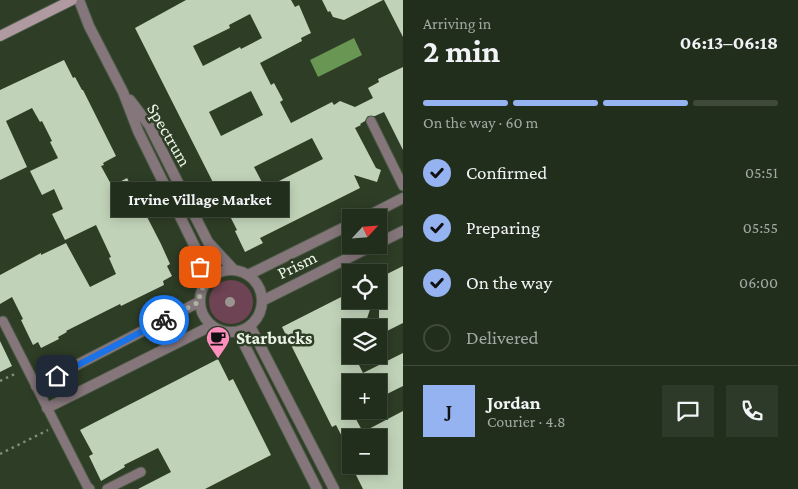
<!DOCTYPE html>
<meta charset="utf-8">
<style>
:root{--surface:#222e1c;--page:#2e3a29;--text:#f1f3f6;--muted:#a2a8a3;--line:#3f4a3b;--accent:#95b2f1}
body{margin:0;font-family:"Crimson Pro",serif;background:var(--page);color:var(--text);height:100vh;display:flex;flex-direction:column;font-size:19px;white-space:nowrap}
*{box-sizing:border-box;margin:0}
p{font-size:16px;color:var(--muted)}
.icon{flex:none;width:28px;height:28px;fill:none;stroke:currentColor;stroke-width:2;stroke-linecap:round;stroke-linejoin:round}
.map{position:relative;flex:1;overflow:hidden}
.side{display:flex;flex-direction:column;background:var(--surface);width:395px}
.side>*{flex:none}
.needle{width:32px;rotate:64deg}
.controls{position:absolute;left:342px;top:209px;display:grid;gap:10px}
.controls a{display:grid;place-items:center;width:45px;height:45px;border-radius:0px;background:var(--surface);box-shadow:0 2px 12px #0003,0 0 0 1px var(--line);font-size:25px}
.pin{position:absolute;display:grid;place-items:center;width:42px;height:42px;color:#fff;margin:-21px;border-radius:10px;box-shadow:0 2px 8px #0006}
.courier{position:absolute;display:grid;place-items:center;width:50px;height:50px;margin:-25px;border:4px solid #1a73e8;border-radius:50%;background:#fff;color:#222;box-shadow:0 1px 6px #0007}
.bubble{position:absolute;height:35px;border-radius:0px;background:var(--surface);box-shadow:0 2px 12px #0003,0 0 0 1px var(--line);font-size:16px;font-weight:700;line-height:35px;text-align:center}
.overview em{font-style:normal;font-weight:700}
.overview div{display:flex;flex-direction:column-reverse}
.overview{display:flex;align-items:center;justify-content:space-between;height:85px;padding:0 20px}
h1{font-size:32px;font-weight:700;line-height:38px}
.bar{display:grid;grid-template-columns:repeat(4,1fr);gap:8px 5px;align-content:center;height:60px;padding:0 20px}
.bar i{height:6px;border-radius:4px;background:var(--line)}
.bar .selected{background:var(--accent)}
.bar p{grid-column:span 4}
.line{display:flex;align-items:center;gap:12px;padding:0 20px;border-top:1px solid var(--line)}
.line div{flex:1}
.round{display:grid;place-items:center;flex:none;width:52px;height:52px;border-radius:0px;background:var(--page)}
ol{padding:0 20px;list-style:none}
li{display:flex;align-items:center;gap:15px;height:55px}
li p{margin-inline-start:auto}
li .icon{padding:5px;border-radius:50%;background:var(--accent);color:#111;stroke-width:4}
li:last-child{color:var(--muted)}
li i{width:28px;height:28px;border:2px solid var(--line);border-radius:50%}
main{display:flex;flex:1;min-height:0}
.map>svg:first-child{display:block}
</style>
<main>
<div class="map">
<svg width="403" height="489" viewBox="0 0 403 489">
<rect width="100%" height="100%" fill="#2e3d26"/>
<path fill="#6e4354" d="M209 302a22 22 0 1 1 44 0a22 22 0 1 1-44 0Z"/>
<path fill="#6a9653" d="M354 38 362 55 318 77 310 60Z"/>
<path fill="#c0d3b8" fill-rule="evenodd" d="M186 0H291L295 7 299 5 311 33 301 38 302 41 260 63 271 85 274 83 283 100 280 102 291 123 332 102 334 105 340 101 355 107 373 98 368 88 379 82 378 79 403 67V150L384 112 375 116H368L365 121 360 124 361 125 355 128 376 168 381 170 377 182 354 175 360 188 260 238 263 243 245 252 235 231 237 230 135 28ZM250 14 262 38 241 49 240 47 203 66 193 46 230 28 229 25ZM251 91 263 115 221 136 209 112ZM312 138 323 159 265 188 254 167Z
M322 0H383L344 20 333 17 330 11 328 12Z
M384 0H403V37Z
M64 60 73 78 75 77 82 90H83L116 156 103 163 104 165 101 166 112 186 127 178 161 244 170 264 167 266 172 276 163 281 164 285 121 306 120 304 66 331 67 332 58 337 59 339 41 348 38 342 33 345 21 320 23 319 12 297 0 304V275L41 253V255L66 243 90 287 116 274 109 258 111 257 96 225 65 240 52 214 63 209 54 189 42 195 30 171 58 158 50 142 52 141 42 121 40 122 32 108 6 121 27 167 0 180V90Z
M403 266V323L379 335V278Z
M351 292V300H373L364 328H351V355H354L363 373 403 353V386L379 398V382H351V410L363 432 403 411V489H363L351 465H379V438H351V454L336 425 332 427 282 327Z
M0 341 12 366 0 372Z
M218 359 229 381 233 379 271 455 205 489H138L171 472 158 448 124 465 125 467 101 481 89 456 93 454 80 430Z"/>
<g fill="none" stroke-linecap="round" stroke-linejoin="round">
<g stroke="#4c5a45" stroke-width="11">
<path id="lane" d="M371 121 403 186
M3 321 87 486 90 489
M107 489 141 472"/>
</g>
<g stroke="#4c5a45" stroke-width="12">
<path id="street" d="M79 0 89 26 123 92 138 131 196 249 204 285
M130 100 149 125 208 242 234 270
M364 218 403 198
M379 243 403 231
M200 301a31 31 0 1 1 62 0a31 31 0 1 1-62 0Z
M248 275 351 224
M262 301 374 245
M250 326 334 489
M238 332 317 489
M36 386 199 302
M47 408 211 326"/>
</g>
<g stroke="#4c5a45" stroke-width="12">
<path id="secondary" d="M0 36 72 0"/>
</g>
<path stroke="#7f8b78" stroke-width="2.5" stroke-dasharray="2.5 4" stroke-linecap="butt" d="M0 381 17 373
M0 454 48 430"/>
<use href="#lane" stroke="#85767b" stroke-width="9"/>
<use href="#street" stroke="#85767b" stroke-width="10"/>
<use href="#secondary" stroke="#b099a1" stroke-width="10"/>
</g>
<circle fill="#9b958f" cx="230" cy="302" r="5"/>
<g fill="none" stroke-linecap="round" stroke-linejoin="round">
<path stroke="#a9b4a3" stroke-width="5" stroke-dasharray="0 9" d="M164 320 199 302 200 293 204 285 200 267"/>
<path stroke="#1a73e8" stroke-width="6" d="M57 376 164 320"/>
</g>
<defs>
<g id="cafe-pin" transform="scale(1.25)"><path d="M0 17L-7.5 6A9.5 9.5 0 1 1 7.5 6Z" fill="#fe8ebd" stroke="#2e3d26"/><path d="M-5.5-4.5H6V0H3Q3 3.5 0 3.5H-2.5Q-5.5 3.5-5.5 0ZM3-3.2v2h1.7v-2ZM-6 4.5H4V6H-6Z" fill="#111"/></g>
</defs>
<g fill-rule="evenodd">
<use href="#cafe-pin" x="218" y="338"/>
</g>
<g text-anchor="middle" stroke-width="5" stroke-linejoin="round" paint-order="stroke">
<g font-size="18" fill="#ebf4e6" stroke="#2e3d26">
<text transform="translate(169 135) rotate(60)" y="6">Spectrum</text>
<text transform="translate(297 265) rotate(-26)" y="6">Prism</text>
</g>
<g font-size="18" font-weight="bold" fill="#ebf4e6" stroke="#2e3d26" text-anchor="start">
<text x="236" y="344">Starbucks</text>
</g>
</g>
</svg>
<div class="controls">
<a><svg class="needle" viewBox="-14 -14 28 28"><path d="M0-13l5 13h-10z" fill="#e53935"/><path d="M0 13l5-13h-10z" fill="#a2a8a3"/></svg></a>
<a><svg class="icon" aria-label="locate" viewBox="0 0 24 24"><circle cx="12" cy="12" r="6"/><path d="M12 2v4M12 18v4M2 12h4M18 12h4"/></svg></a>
<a><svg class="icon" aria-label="layers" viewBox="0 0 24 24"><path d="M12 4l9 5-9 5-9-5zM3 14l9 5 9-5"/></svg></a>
<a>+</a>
<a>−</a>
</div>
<div class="pin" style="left:200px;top:267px;background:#ea580c"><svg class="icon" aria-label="bag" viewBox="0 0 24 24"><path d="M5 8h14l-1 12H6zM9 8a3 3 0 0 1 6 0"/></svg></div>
<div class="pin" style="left:57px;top:376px;background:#1f2937"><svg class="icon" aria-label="home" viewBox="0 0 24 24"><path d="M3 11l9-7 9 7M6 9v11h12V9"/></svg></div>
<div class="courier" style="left:164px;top:320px"><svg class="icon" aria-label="bike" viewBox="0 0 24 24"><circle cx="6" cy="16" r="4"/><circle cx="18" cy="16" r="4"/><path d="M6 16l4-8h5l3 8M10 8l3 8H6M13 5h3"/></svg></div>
<div class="bubble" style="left:111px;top:182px;width:178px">Irvine Village Market</div>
</div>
<section class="side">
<div class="overview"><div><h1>2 min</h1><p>Arriving in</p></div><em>06:13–06:18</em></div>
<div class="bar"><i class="selected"></i><i class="selected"></i><i class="selected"></i><i></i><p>On the way · 60 m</p></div>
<ol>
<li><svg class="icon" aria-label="check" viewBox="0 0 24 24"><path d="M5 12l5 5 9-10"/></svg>Confirmed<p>05:51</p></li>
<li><svg class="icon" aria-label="check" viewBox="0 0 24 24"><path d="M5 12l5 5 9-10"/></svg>Preparing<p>05:55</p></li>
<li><svg class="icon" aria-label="check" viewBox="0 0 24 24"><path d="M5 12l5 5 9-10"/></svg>On the way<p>06:00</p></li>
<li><i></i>Delivered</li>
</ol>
<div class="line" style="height:90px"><b class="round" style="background:var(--accent);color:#111">J</b><div><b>Jordan</b><p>Courier · 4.8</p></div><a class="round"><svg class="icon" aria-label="chat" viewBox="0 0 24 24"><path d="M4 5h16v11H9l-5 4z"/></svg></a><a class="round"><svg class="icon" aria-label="phone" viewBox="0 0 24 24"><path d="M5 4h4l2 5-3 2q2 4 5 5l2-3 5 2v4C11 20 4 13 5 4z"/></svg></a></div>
</section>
</main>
